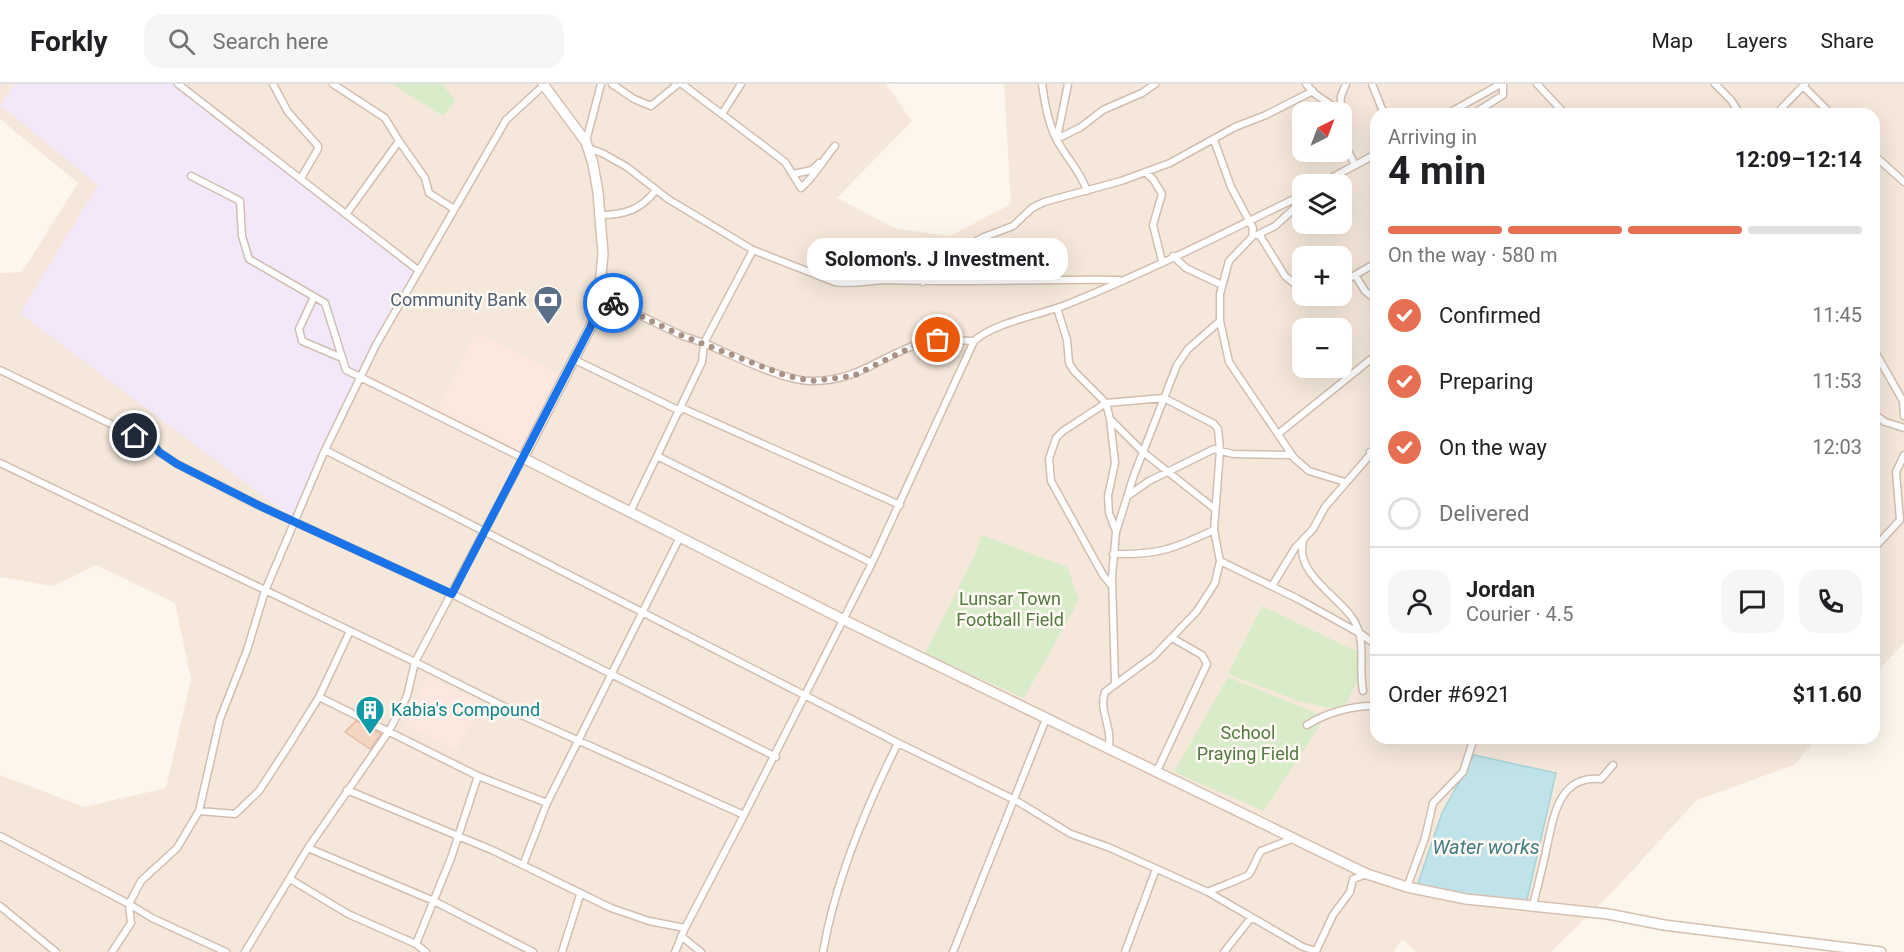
<!DOCTYPE html>
<meta charset="utf-8">
<style>
:root{--surface:#fff;--page:#f6f6f6;--text:#202124;--muted:#757577;--line:#e0e0e0;--accent:#e76f51}
body{margin:0;font-family:Roboto,sans-serif;background:var(--page);color:var(--text);height:100vh;display:flex;flex-direction:column;font-size:22px;white-space:nowrap}
*{box-sizing:border-box;margin:0}
p{font-size:20px;color:var(--muted)}
.icon{flex:none;width:33px;height:33px;fill:none;stroke:currentColor;stroke-width:2;stroke-linecap:round;stroke-linejoin:round}
.map{position:relative;flex:1;overflow:hidden}
.panel{position:absolute;left:1370px;top:24px;width:510px;height:636px;display:flex;flex-direction:column;background:var(--surface);border-radius:18px;box-shadow:0 6px 24px #0002}
.panel>*{flex:none}
.needle{width:39px;rotate:42deg}
.buttons{position:absolute;left:1292px;top:18px;display:grid;gap:12px}
.buttons a{display:grid;place-items:center;width:60px;height:60px;border-radius:12px;background:var(--surface);box-shadow:0 6px 24px #0002;font-size:30px}
.pin{position:absolute;display:grid;place-items:center;width:51px;height:51px;color:#fff;margin:-26px;border:3px solid #fff;border-radius:50%;box-shadow:0 2px 6px #0007}
.courier{position:absolute;display:grid;place-items:center;width:60px;height:60px;margin:-30px;border:4px solid #1a73e8;border-radius:50%;background:#fff;color:#222;box-shadow:0 2px 8px #0007}
.bubble{position:absolute;height:42px;border-radius:18px;background:var(--surface);box-shadow:0 6px 24px #0002;font-size:20px;font-weight:700;line-height:42px;text-align:center}
.summary em{font-style:normal;font-weight:700}
.summary div{display:flex;flex-direction:column-reverse}
.summary{display:flex;align-items:center;justify-content:space-between;height:102px;padding:0 18px}
h1{font-size:39px;font-weight:700;line-height:45px}
.bar{display:grid;grid-template-columns:repeat(4,1fr);gap:9px 6px;align-content:center;height:72px;padding:0 18px}
.bar i{height:8px;border-radius:4px;background:var(--line)}
.bar .active{background:var(--accent)}
.bar p{grid-column:span 4}
.line{display:flex;align-items:center;gap:15px;padding:0 18px;border-top:2px solid var(--line)}
.line div{flex:1}
.round{display:grid;place-items:center;flex:none;width:63px;height:63px;border-radius:18px;background:var(--page)}
ol{padding:0 18px;list-style:none}
li{display:flex;align-items:center;gap:18px;height:66px}
li p{margin-inline-start:auto}
li .icon{padding:6px;border-radius:50%;background:var(--accent);color:#fff;stroke-width:4}
li:last-child{color:var(--muted)}
li i{width:33px;height:33px;border:3px solid var(--line);border-radius:50%}
header{display:flex;align-items:center;gap:36px;box-sizing:border-box;height:84px;padding:0 30px;background:var(--surface);border-bottom:2px solid var(--line)}
header strong{font-size:28px}
nav{display:flex;gap:33px;margin-inline-start:auto;font-size:21px}
.search{width:420px;height:54px;background:var(--page);display:flex;align-items:center;gap:15px;box-sizing:border-box;padding:0 21px;border-radius:18px;color:var(--muted);font-size:22px}
.map>svg:first-child{display:block}
</style>
<header>
<strong>Forkly</strong>
<div class="search"><svg class="icon" aria-label="search" viewBox="0 0 24 24"><circle cx="10" cy="10" r="6"/><path d="M15 15l6 6"/></svg>Search here</div>
<nav><a>Map</a><a>Layers</a><a>Share</a></nav>
</header>
<div class="map">
<svg width="1904" height="868" viewBox="0 0 1904 868">
<rect width="100%" height="100%" fill="#fdf6ec"/>
<path fill="#f5e8da" fill-rule="evenodd" d="M0 0H886L912 37 837 114 897 145 950 152 1011 120 1004 0H1904V559L1874 591V30H1376V654H1818L1794 681 1697 716 1616 804 1551 868H1416L1402 855 1394 868H0V691L84 723 166 704 191 595 175 519 96 481 53 502 0 493V189L22 188 78 99 0 35ZM1302 28H1341V68H1302ZM1302 100H1341V140H1302ZM1302 172H1341V212H1302ZM1302 244H1341V284H1302Z"/>
<path fill="#fde8e0" d="M476 249 565 293 523 374 436 331Z
M427 593 482 620 456 667 405 641Z"/>
<path fill="#f3e8fa" d="M15 0H178L418 186 295 436 20 229 98 101 0 21Z"/>
<path fill="#d8ecc9" d="M392 0H442L456 17 443 32Z
M981 451 1067 483 1079 516 1024 614 925 570 975 471Z
M1262 522 1368 573 1343 627 1299 617 1228 590Z
M1228 593 1325 633 1264 727 1174 688Z"/>
<path fill="#bfe3e8" stroke="#a5d3da" stroke-width="1.5" d="M1474 671 1556 689 1526 820 1416 805 1442 729Z"/>
<path fill="#f3d5c3" stroke="#e6bba3" stroke-width="1.5" d="M356 637 381 650 370 665 345 648Z"/>
<g fill="none" stroke-linecap="round" stroke-linejoin="round">
<g stroke="#d1beb0" stroke-width="9">
<path id="street" d="M178 0 418 186
M273 0 288 28 318 62V65L301 94
M333 0 385 34 399 57 347 129
M612 0 634 15 651 22 678 0
M682 0 785 78 801 104C816 91 822 77 835 62
M1042 0C1045 21 1049 45 1061 63 1070 78 1081 89 1087 107
M1306 0 1315 10 1340 27
M1372 0 1382 25 1387 30
M1537 0 1565 30
M1715 0 1731 16 1740 30
M1803 2 1831 30
M1340 28 1341 12 1346 0
M722 30 741 0
M1447 30 1501 0
M1473 30 1503 11V0
M1776 30 1805 0
M1341 32 1347 65 1355 81
M1057 54 1068 0
M1057 55 1081 43 1103 26 1142 9 1155 0
M1214 56 1231 103 1253 144 1252 153 1229 177 1220 210V237L1229 278 1294 374 1309 387 1345 398
M399 57 425 94 429 109 454 125
M586 57 601 0
M588 64 602 69 627 83 668 115 753 166 835 198C853 201 871 196 890 196 966 199 1043 195 1119 196
M1874 71 1904 98
M1145 88 1153 95 1162 110 1153 141 1162 177
M793 90 812 86 819 79
M191 92 240 117 242 152 249 175 325 219 346 286 523 374 415 578 407 612 389 647 308 764 245 868
M1320 100 1376 70
M600 131C624 131 641 126 656 106
M1259 150 1285 192 1302 206
M1257 151 1275 142 1298 121 1302 114
M1173 172 1186 184 1222 201
M1355 191 1365 207 1376 216
M923 198 942 176 984 153 1013 142 1032 124 1044 118 1121 97 1170 79 1235 43 1266 31 1313 7
M1341 199 1376 179
M599 212 683 252 704 259 753 166
M314 213 299 245 302 257 342 274
M1057 224 1067 256 1069 279 1074 287 1106 319 1110 335 1115 379 1108 412 1109 429 1116 447
M1874 266 1903 317 1904 332
M573 275 680 327
M0 286 154 361 159 368 177 380 260 422 452 510 776 673
M682 324 900 421
M1874 330 1885 338 1904 344
M1111 336 1143 368 1215 425
M1278 350 1376 271
M325 366 898 659 1015 716 1071 750 1108 763 1208 808 1303 863 1316 867 1333 831 1350 808 1353 795 1367 790
M1370 368 1376 376
M0 379 415 578 517 629 744 731 685 844 649 837 611 824 492 766 347 706
M1129 411 1149 397 1214 365 1233 370 1292 371
M630 428 657 372
M1303 458C1295 487 1335 511 1351 532 1368 555 1358 580 1363 607
M1876 462 1900 436 1896 388 1904 371
M1113 470C1159 471 1173 465 1214 446
M1220 477 1298 515 1361 550 1376 561
M872 479 657 372 702 278 704 259C732 271 783 297 812 297 859 297 880 272 919 260 937 254 956 256 974 257
M1272 502 1295 464 1313 445 1325 423 1376 364
M1115 599 1112 493 1116 448 1134 391 1177 281 1188 265 1220 237
M319 613 478 692 547 719
M1307 641C1326 629 1353 621 1376 622
M1108 665C1114 645 1098 627 1105 608L1154 572 1197 527 1215 499 1220 477 1214 446 1220 366 1218 345 1214 340 1164 314 1106 319 1063 347 1056 354 1049 375 1051 397 1103 491 1112 502
M1156 689 1207 580 1202 571 1172 554
M199 727 235 730 259 707 291 658 319 613 350 547
M744 731 872 479 974 257C995 238 1041 231 1068 220 1147 188 1225 149 1302 111
M0 752 129 820 141 797 177 764 199 727 220 635 247 566 265 507 325 366 376 261 506 36 544 1
M308 764 434 817 533 868
M523 781 547 719 680 453
M290 795 348 830 416 860 426 868
M1407 803 1425 754 1433 719 1463 688 1474 654
M1208 808C1216 804 1247 793 1249 790 1254 783 1256 774 1261 767L1292 755
M129 820 152 834 226 868
M1533 821C1538 801 1543 782 1547 762 1554 731 1559 691 1601 695L1613 681
M0 822 56 868
M681 852 701 868
M416 860 451 774 478 692
M112 868 131 839 129 820
M562 868 580 811
M675 868 685 844
M823 868C835 798 866 723 898 659
M953 868 1046 635
M1125 868 1156 785
M1224 868 1251 834"/>
</g>
<g stroke="#d6c0b0" stroke-width="12">
<path id="secondary" d="M543 0 586 58 593 80 598 108 603 170 599 212 591 242 523 374 844 536 1367 790 1407 803 1466 815 1608 830 1664 841 1881 868"/>
</g>
<use href="#street" stroke="#fff" stroke-width="6"/>
<use href="#secondary" stroke="#fff" stroke-width="9"/>
</g>
<g fill="none" stroke-linecap="round" stroke-linejoin="round">
<path stroke="#a89285" stroke-width="6" stroke-dasharray="0 10.8" d="M613 219 683 252 784 291 811 297 853 292 918 260 938 256"/>
<path stroke="#1a73e8" stroke-width="8" d="M135 352 154 361 159 368 177 380 260 422 452 510 591 242 599 212 613 219"/>
</g>
<defs>
<g id="bank-pin" transform="scale(1.5)"><path d="M0 17L-7.5 6A9.5 9.5 0 1 1 7.5 6Z" fill="#5c6f8a" stroke="#fffaf3"/><path d="M-6-4H6V4H-6ZM0-2.3a2.3 2.3 0 1 0 0 4.6a2.3 2.3 0 1 0 0-4.6Z" fill="#fff"/></g>
<g id="building-pin" transform="scale(1.5)"><path d="M0 17L-7.5 6A9.5 9.5 0 1 1 7.5 6Z" fill="#0f9aa8" stroke="#fffaf3"/><path d="M-4-6H4V6H1V3H-1V6H-4ZM-2.5-4.3h1.7v1.8h-1.7ZM.8-4.3h1.7v1.8H.8ZM-2.5-1h1.7V.8h-1.7ZM.8-1h1.7V.8H.8Z" fill="#fff"/></g>
</defs>
<g fill-rule="evenodd">
<use href="#bank-pin" x="548" y="216"/>
<use href="#building-pin" x="370" y="626"/>
</g>
<g text-anchor="middle" stroke-width="5" stroke-linejoin="round" paint-order="stroke">
<g font-size="18" fill="#4e5e75" stroke="#fffaf3" text-anchor="end">
<text x="527" y="222">Community Bank</text>
</g>
<g font-size="18" fill="#537a41" stroke="#fffaf3">
<text x="1010" y="521">Lunsar Town<tspan x="1010" dy="21">Football Field</tspan></text>
<text x="1248" y="655">School<tspan x="1248" dy="21">Praying Field</tspan></text>
</g>
<g font-size="18" fill="#0d838f" stroke="#fffaf3" text-anchor="start">
<text x="391" y="632">Kabia's Compound</text>
</g>
<g font-size="20" font-style="italic" fill="#437c86" stroke="#fffaf3">
<text x="1486" y="770">Water works</text>
</g>
</g>
</svg>
<div class="buttons">
<a><svg class="needle" viewBox="-14 -14 28 28"><path d="M0-13l5 13h-10z" fill="#e53935"/><path d="M0 13l5-13h-10z" fill="#757577"/></svg></a>
<a><svg class="icon" aria-label="layers" viewBox="0 0 24 24"><path d="M12 4l9 5-9 5-9-5zM3 14l9 5 9-5"/></svg></a>
<a>+</a>
<a>−</a>
</div>
<div class="pin" style="left:938px;top:256px;background:#ea580c"><svg class="icon" aria-label="bag" viewBox="0 0 24 24"><path d="M5 8h14l-1 12H6zM9 8a3 3 0 0 1 6 0"/></svg></div>
<div class="pin" style="left:135px;top:352px;background:#1f2937"><svg class="icon" aria-label="home" viewBox="0 0 24 24"><path d="M3 11l9-7 9 7M6 9v11h12V9"/></svg></div>
<div class="courier" style="left:613px;top:219px"><svg class="icon" aria-label="bike" viewBox="0 0 24 24"><circle cx="6" cy="16" r="4"/><circle cx="18" cy="16" r="4"/><path d="M6 16l4-8h5l3 8M10 8l3 8H6M13 5h3"/></svg></div>
<div class="bubble" style="left:807px;top:154px;width:261px">Solomon's. J Investment.</div>
<section class="panel">
<div class="summary"><div><h1>4 min</h1><p>Arriving in</p></div><em>12:09–12:14</em></div>
<div class="bar"><i class="active"></i><i class="active"></i><i class="active"></i><i></i><p>On the way · 580 m</p></div>
<ol>
<li><svg class="icon" aria-label="check" viewBox="0 0 24 24"><path d="M5 12l5 5 9-10"/></svg>Confirmed<p>11:45</p></li>
<li><svg class="icon" aria-label="check" viewBox="0 0 24 24"><path d="M5 12l5 5 9-10"/></svg>Preparing<p>11:53</p></li>
<li><svg class="icon" aria-label="check" viewBox="0 0 24 24"><path d="M5 12l5 5 9-10"/></svg>On the way<p>12:03</p></li>
<li><i></i>Delivered</li>
</ol>
<div class="line" style="height:108px"><a class="round"><svg class="icon" aria-label="person" viewBox="0 0 24 24"><circle cx="12" cy="8" r="4"/><path d="M4 21q1-7 8-7t8 7"/></svg></a><div><b>Jordan</b><p>Courier · 4.5</p></div><a class="round"><svg class="icon" aria-label="chat" viewBox="0 0 24 24"><path d="M4 5h16v11H9l-5 4z"/></svg></a><a class="round"><svg class="icon" aria-label="phone" viewBox="0 0 24 24"><path d="M5 4h4l2 5-3 2q2 4 5 5l2-3 5 2v4C11 20 4 13 5 4z"/></svg></a></div>
<div class="line" style="height:78px"><div>Order #6921</div><b>$11.60</b></div>
</section>
</div>
